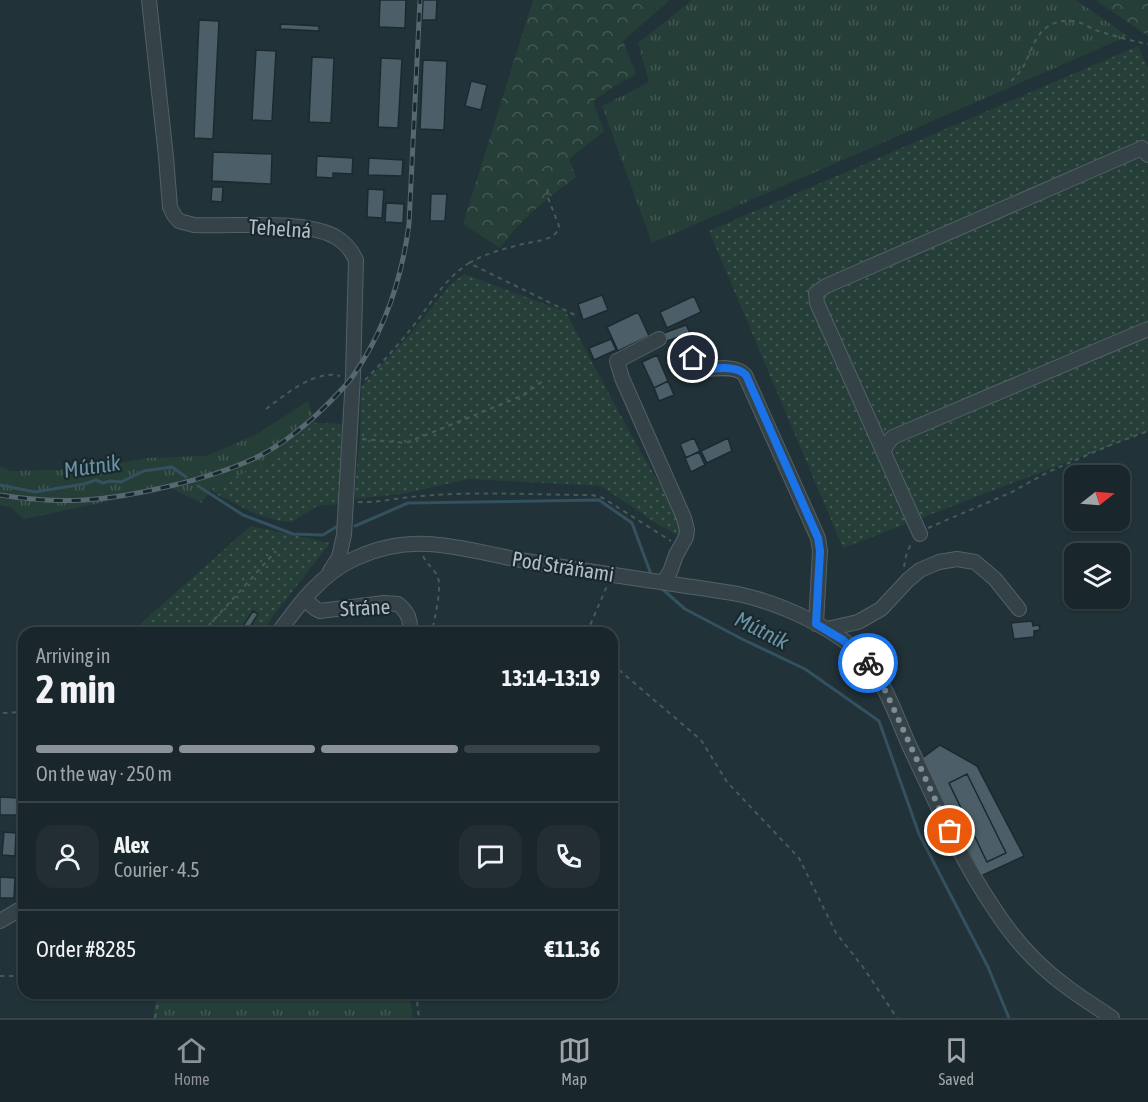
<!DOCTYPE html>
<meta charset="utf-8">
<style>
:root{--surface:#19262b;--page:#222e33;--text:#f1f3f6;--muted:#9fa5a9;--line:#374347;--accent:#8c9099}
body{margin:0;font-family:"Asap Condensed",sans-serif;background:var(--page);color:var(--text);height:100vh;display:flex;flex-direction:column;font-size:22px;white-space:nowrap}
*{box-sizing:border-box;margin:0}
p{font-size:20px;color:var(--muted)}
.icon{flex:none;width:33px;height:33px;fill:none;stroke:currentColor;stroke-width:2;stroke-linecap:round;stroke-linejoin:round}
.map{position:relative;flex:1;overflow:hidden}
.panel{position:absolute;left:18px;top:627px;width:600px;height:372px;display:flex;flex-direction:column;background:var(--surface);border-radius:18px;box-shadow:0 2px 4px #0004,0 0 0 2px var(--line)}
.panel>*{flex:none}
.needle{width:39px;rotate:73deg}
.buttons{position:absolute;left:1064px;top:465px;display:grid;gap:12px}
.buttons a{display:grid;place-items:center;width:66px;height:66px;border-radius:12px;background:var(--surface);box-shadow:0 2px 4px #0004,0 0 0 2px var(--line);font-size:30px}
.pin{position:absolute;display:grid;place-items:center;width:51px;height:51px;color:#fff;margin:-26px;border:3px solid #fff;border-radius:50%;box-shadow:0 2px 6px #0007}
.courier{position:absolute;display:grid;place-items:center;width:60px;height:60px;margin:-30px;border:4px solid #1a73e8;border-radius:50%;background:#fff;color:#222;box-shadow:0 2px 8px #0007}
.headline em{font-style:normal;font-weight:700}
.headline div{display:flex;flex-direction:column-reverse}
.headline{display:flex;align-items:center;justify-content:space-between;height:102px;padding:0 18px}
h1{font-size:39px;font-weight:700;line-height:45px}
.bar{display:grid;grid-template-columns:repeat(4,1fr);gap:9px 6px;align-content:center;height:72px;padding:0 18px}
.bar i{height:8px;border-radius:4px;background:var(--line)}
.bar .current{background:var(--accent)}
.bar p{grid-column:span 4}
.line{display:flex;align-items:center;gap:15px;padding:0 18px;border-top:2px solid var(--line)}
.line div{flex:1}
.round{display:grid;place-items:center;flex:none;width:63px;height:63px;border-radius:18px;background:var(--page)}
.dock{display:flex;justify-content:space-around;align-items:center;height:84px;border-top:2px solid var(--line);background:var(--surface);font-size:16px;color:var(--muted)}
.dock a{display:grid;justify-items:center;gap:3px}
.dock .current{color:var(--accent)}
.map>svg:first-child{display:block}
</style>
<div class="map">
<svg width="1148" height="1018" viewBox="0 0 1148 1018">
<defs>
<pattern id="grass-tufts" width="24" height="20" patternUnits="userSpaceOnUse" patternTransform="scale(1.5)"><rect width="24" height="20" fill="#263e38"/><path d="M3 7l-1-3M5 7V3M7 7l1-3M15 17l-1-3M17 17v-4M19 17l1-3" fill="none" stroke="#435853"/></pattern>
<pattern id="forest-crowns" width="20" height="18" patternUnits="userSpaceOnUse" patternTransform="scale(1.5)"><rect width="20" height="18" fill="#263e38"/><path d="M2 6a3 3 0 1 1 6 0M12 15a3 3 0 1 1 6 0" fill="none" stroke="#435853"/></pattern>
<pattern id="garden-dots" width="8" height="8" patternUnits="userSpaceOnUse" patternTransform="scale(1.5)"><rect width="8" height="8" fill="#263e38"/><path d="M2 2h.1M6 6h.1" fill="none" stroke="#435853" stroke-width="1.8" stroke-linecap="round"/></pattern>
</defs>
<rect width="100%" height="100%" fill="#213239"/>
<path fill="url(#grass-tufts)" d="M692 0H1076L1128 36 652 243 602 106 649 82 638 43Z
M308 401 315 423 289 445 274 453V460L213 487 201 503 171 488 24 519 10 507 0 505V466L11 471 86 469 147 458 206 456 257 434Z
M157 993H409L413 1018H153Z"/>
<path fill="url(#forest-crowns)" d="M533 0H670L623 41 636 74 612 88 593 101 604 131 569 159 576 177C548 198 520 219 500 248L463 224Z
M1095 0H1148V36Z"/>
<path fill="url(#garden-dots)" d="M1138 46 1148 68V431L843 548 709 231Z
M464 274 566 312C603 384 641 455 684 524L682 538 656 523 601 486 469 479 402 494 354 499 360 438 361 387 413 331 449 286Z
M315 423 342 424 338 504 317 506 292 522 280 521 258 515 216 494 212 490 213 487 274 460V453L289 445Z
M251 526 330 543 273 616 262 633H130Z"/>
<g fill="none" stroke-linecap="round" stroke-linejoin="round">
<path stroke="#33515e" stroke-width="3" d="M0 485 35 492 84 484 96 480 103 483 110 481 121 482 144 471 172 467 186 477
M198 486 243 515 293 534 323 535 336 527
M355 526 408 503 599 500 632 523 652 577
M660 587 685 609 742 639 805 669 879 721 919 834 988 967 1009 1018"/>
</g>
<path fill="#4c5f68" stroke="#1c2a30" stroke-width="1.5" d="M380 0H406L405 28 379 27Z
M423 0H437L436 20H422Z
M199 20 219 21 213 139 194 138Z
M281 24 319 26V31L280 29Z
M256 50 276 51 272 121 252 120Z
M312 57 334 58 331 123 309 122Z
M381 58 402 59 398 128 378 127Z
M423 60 447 61 444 130 420 129Z
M471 81 487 85 481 110 465 106Z
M213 152 272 154 271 184 212 181Z
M317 156 353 158 352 174 333 173V178L316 177Z
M369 158 403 160 402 176 368 175Z
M212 187H223L222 202 211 201Z
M368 189 384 190 382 218 367 217Z
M431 194H447L445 221H430Z
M386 203 404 204 403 223 385 222Z
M602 295 608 310 583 320 578 304Z
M694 296 701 312 667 328 660 312Z
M636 313 639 314 649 336 618 351 607 327Z
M686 325 690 333 667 341 664 333Z
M611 339 616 350 594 360 589 348Z
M657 355 668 381 654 388 642 362Z
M668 381 674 395 659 401 654 388Z
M694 438 700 451 686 458 680 444Z
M728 438 732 451 707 463 701 451Z
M699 452 705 465 691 472 685 458Z
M253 611 258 614 248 630 243 626Z
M1032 621 1033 626 1039 625 1040 630 1034 631V637L1014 639 1011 623Z
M940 745 977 766 1024 856 981 876 921 759Z
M967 774 1006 853 987 862 949 783Z
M20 788H24V809L19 808Z
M0 797 19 798 18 815H0Z
M4 832 16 833 15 856 2 855Z
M0 877 15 878 14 898H0Z"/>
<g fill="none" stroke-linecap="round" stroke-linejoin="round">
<g stroke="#526167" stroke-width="16">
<path id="minor" d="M149 0 166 157 170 207 174 215 179 221 194 225C233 227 300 219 334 236 345 242 351 249 356 260L353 376 344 535 339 557 330 571
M659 339 617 361 622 378 684 518 687 530 686 537 676 555 670 572 663 582
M688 347 698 370C711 369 736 364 745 375L818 538 820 551 816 624
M883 451 888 443 893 437 1148 329
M920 534 817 303 816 293 826 286 1142 148 1148 155
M304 599 316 609 320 611 384 603 398 604C408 612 411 620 410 633
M827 629 858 622 881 609 908 580 920 570 939 562 957 559 975 562 995 579 1019 609
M278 633C299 604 322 573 356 558 378 548 403 543 427 544 458 545 495 556 526 561 597 573 668 583 738 594 780 603 842 630 869 664 887 688 897 718 909 745 935 800 959 857 993 907 1012 937 1038 966 1067 987 1081 998 1097 1007 1112 1018
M0 921 24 907"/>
</g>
<path stroke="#455b58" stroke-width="2" stroke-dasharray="4.5 4.5" stroke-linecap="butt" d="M1011 81C1027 68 1027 54 1037 38 1046 23 1064 17 1081 23 1087 26 1093 29 1098 31 1115 36 1131 41 1148 44
M469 263C486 253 504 249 523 244 532 242 542 241 551 237 556 234 558 231 559 226L547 195 548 188
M365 380C383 362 401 342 417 321 433 300 446 278 469 263L577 316
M266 409C285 395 315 369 340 376
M362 439 406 443 524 395 544 380
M358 502C379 503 400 497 422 496 478 491 535 495 592 495L603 498 671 541
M928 528 1010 493 1048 472 1108 446 1148 431
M423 556C427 564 433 568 437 575 443 586 434 620 432 633
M904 567 906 556 912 541
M202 633 276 551
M588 633V630L607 586
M612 664 701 740 727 782 799 858 836 933 863 967 897 1018
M3 713 24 712
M0 976H14L24 967
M143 993 159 996
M416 993 419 1018
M155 1018 160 993"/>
<use href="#minor" stroke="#354349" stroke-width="14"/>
<g stroke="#566870" stroke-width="5">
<path id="rail" d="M0 495C61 505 107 501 166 487 196 480 225 472 253 459 275 449 295 434 313 418 327 405 342 391 353 376 385 330 402 278 409 224L420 0"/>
</g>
<use href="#rail" stroke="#1a282e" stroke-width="3" stroke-dasharray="9" stroke-linecap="butt"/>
</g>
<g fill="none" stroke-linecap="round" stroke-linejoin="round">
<path stroke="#7d8d95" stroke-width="6" stroke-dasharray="0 10.8" d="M868 663 886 692 927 782 950 831"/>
<path stroke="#1a73e8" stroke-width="8" d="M693 358 698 370C712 369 736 364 746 375L818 538 820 551 816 624 843 640 868 663"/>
</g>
<g text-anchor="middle" stroke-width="4.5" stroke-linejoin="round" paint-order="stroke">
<g font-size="21" fill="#afbec6" stroke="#1a282e">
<text transform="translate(280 229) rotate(4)" y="7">Tehelná</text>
<text transform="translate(563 567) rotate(9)" y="7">Pod Stráňami</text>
<text transform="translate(365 608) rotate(-3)" y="7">Stráne</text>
</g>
<g font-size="22" font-style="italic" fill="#6893a5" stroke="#1a282e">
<text transform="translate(92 466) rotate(-8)" y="8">Mútnik</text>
<text transform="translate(762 630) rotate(27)" y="8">Mútnik</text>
</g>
</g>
</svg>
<div class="buttons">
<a><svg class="needle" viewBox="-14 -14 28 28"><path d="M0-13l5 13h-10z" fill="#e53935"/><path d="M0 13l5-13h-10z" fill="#9fa5a9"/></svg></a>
<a><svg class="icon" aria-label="layers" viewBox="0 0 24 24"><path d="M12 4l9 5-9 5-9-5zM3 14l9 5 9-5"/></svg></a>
</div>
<div class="pin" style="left:950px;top:831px;background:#ea580c"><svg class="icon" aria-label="bag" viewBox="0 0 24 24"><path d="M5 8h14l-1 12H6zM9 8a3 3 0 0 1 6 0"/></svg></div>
<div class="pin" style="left:693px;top:358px;background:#1f2937"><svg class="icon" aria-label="home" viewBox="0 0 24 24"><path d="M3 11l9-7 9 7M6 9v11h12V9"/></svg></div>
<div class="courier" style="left:868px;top:663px"><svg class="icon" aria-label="bike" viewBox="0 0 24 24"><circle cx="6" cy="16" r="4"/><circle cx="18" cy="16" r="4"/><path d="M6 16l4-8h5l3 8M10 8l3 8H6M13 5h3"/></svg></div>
<section class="panel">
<div class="headline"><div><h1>2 min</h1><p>Arriving in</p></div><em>13:14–13:19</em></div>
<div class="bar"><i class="current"></i><i class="current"></i><i class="current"></i><i></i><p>On the way · 250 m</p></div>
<div class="line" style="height:108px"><a class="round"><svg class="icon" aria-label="person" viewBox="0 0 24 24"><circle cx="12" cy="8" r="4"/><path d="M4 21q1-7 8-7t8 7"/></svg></a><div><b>Alex</b><p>Courier · 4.5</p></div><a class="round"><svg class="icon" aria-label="chat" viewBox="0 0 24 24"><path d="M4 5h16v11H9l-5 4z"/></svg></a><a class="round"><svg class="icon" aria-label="phone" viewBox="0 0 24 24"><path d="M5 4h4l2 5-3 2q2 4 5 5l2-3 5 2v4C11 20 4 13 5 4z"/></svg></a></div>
<div class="line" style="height:78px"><div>Order #8285</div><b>€11.36</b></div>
</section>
</div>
<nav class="dock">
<a class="current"><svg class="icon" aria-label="home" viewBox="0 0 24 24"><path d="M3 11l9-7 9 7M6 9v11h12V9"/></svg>Home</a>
<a><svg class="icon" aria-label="map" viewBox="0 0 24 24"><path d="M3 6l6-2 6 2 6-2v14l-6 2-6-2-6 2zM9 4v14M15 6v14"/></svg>Map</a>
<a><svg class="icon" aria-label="saved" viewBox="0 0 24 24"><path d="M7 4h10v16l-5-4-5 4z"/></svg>Saved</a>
</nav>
